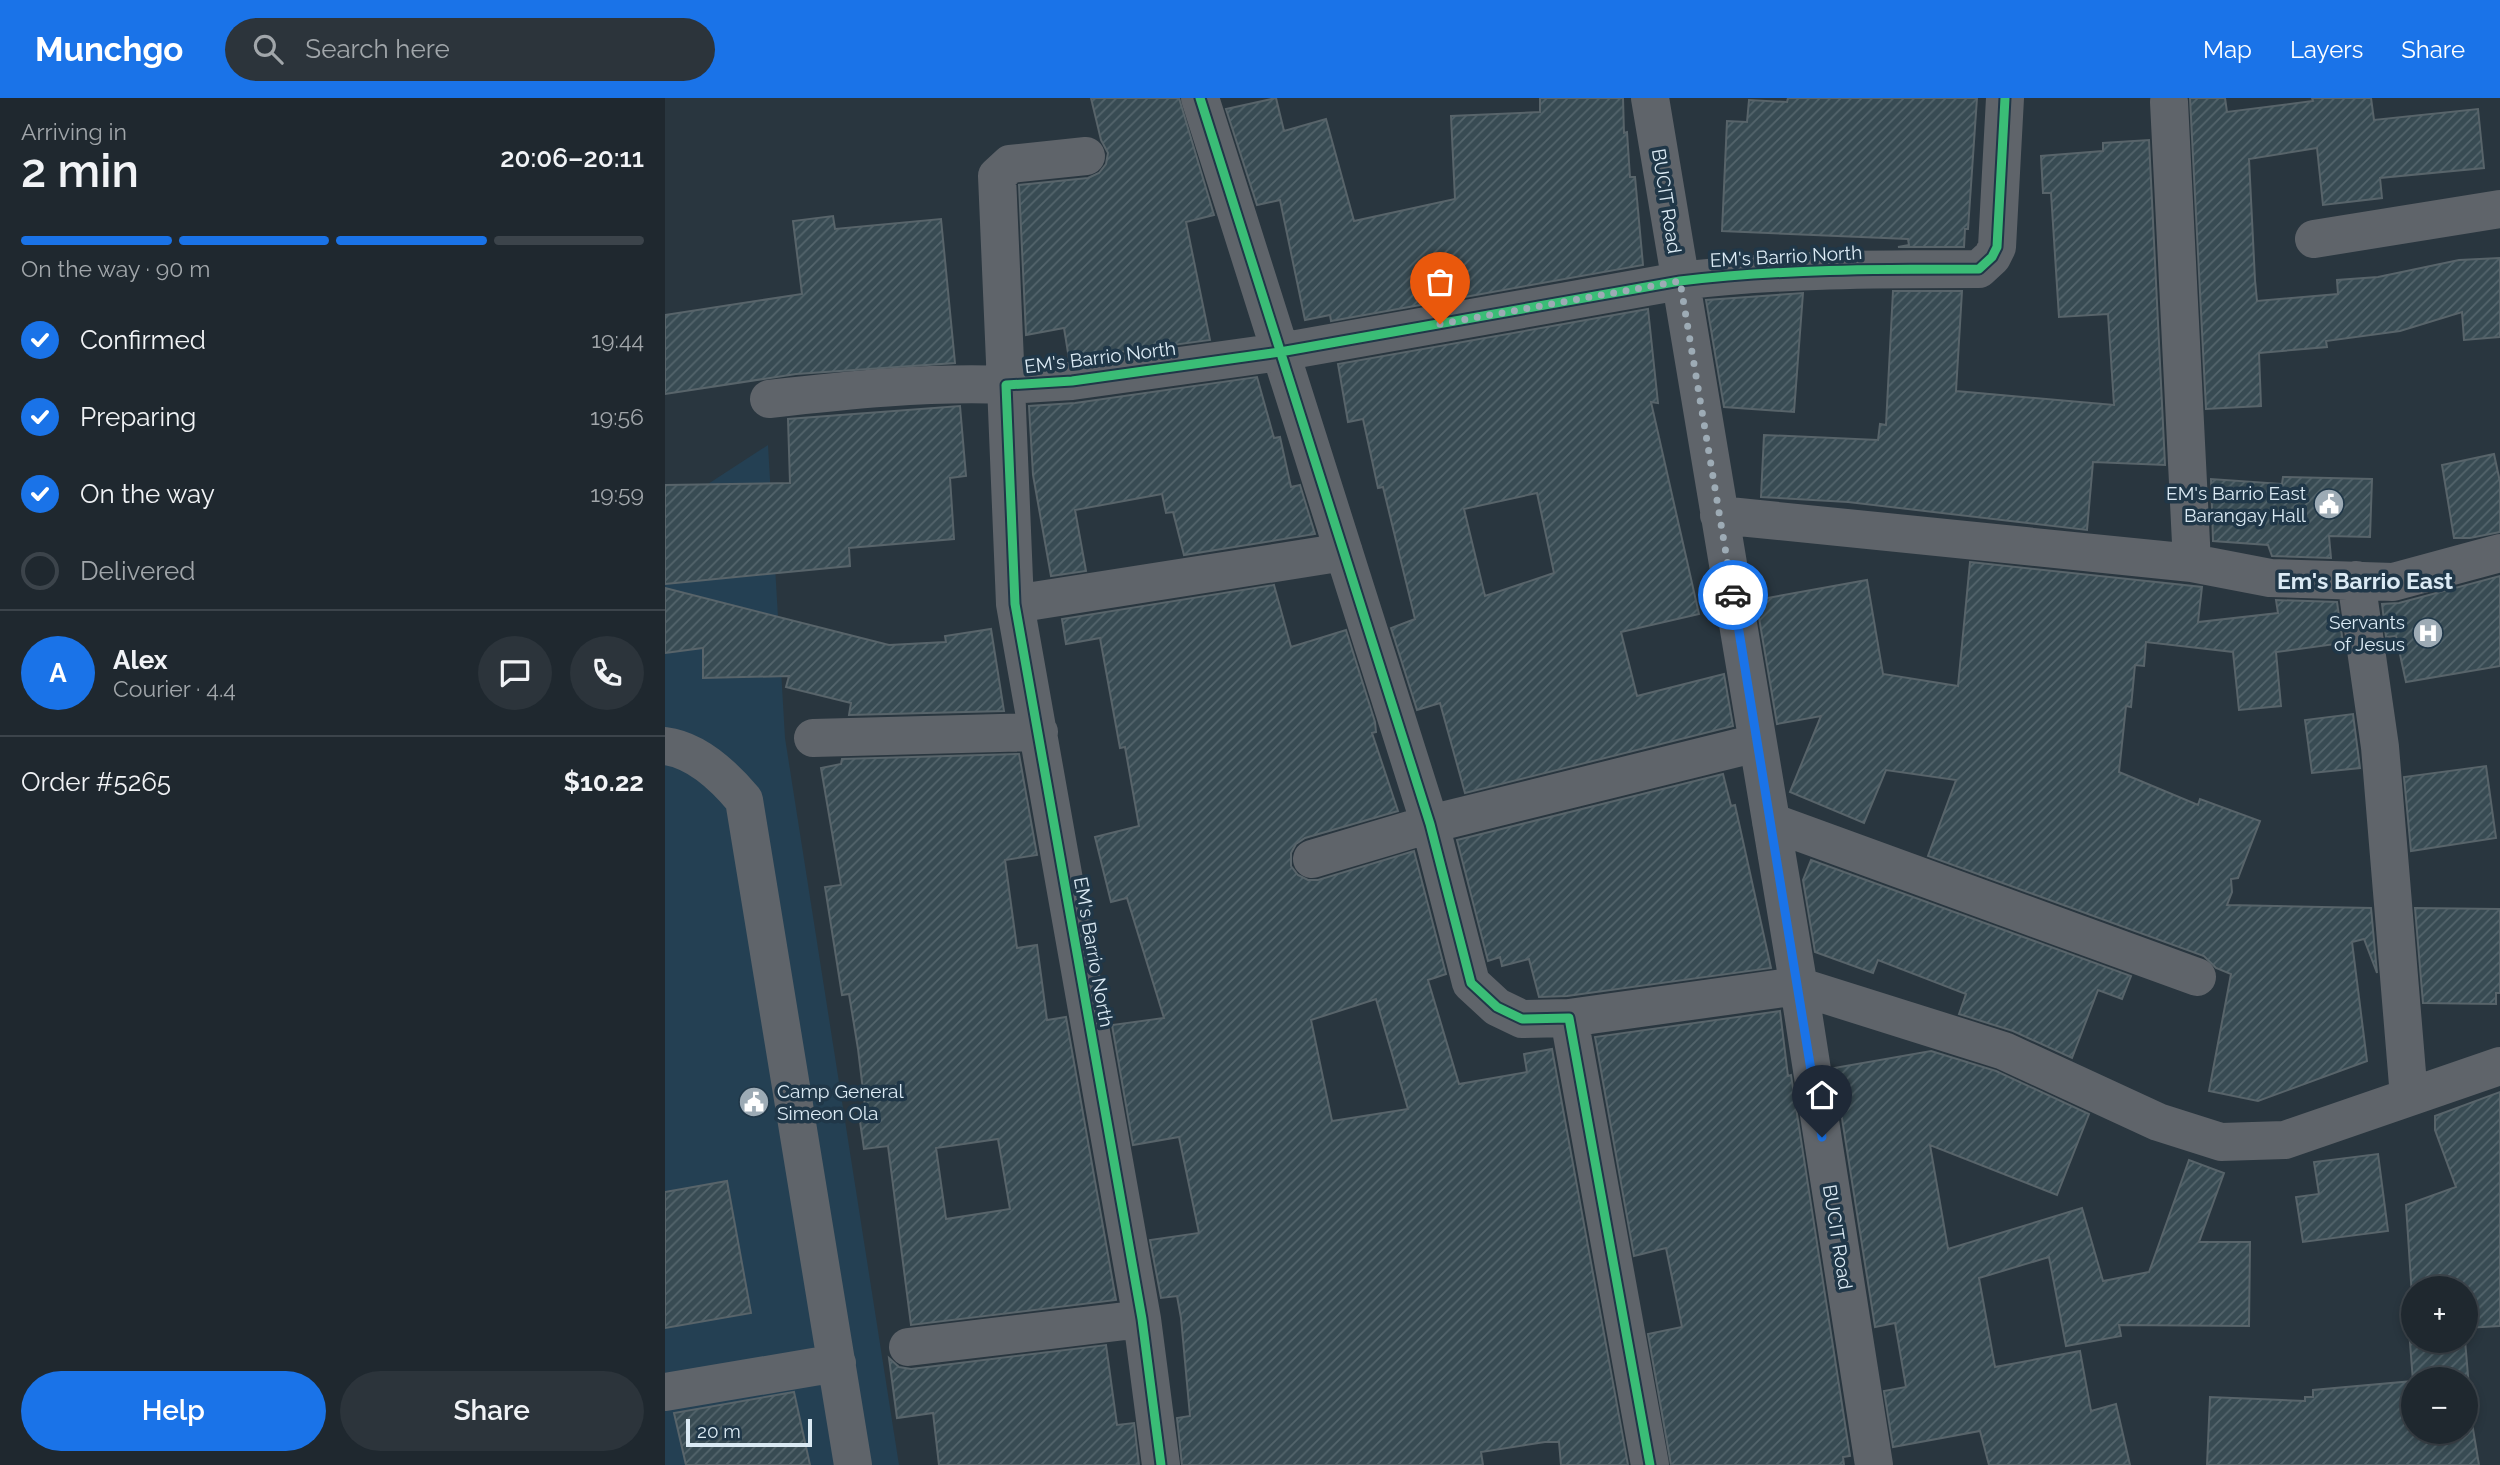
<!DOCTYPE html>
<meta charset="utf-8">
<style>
:root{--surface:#1f282f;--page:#2c343b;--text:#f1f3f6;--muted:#a1a6aa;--line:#3c444b;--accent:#1a73e8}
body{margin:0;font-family:Raleway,sans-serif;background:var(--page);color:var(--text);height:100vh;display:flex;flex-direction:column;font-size:26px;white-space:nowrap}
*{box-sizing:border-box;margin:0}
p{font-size:23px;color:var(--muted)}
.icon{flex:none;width:38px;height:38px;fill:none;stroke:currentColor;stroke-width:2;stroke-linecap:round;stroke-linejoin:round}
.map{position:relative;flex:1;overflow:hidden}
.side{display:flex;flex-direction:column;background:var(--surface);width:665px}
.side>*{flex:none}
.tools{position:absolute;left:1736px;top:1178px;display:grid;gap:14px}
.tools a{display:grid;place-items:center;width:77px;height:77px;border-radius:50%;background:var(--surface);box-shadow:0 4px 10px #0003,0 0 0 2px var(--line);font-size:35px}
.scale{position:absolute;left:21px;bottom:18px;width:126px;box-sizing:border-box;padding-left:7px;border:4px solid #dbeaf4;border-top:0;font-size:19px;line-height:24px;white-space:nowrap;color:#dbeaf4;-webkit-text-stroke:5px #203748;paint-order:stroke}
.pin{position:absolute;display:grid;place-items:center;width:60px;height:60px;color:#fff;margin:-72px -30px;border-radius:50% 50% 50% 0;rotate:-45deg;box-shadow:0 0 7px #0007}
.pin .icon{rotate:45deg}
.courier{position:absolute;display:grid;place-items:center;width:70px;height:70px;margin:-35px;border:5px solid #1a73e8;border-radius:50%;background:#fff;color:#222;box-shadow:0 2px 9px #0007}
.headline em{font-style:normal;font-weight:600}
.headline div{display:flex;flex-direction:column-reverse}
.headline{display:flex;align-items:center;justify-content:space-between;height:119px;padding:0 21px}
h1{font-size:46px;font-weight:600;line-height:52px}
.bar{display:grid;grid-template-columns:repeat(4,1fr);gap:10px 7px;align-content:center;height:84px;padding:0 21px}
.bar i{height:9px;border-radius:5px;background:var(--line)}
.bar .on{background:var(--accent)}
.bar p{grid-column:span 4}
.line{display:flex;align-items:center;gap:18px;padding:0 21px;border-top:2px solid var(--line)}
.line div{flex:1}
.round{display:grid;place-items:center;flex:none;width:74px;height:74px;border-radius:37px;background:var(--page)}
ol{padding:0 21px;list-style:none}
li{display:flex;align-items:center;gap:21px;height:77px}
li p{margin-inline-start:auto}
li .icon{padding:7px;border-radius:50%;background:var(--accent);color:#fff;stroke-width:4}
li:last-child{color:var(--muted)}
li i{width:38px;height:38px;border:4px solid var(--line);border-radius:50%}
.action{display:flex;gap:14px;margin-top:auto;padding:14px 21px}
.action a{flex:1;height:80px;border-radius:42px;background:var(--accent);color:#fff;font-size:28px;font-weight:600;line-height:80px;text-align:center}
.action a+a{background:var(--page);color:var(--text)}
header{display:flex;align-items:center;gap:42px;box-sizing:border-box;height:98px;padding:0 35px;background:var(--accent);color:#fff}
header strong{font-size:33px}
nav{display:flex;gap:38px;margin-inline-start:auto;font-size:24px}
.search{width:490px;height:63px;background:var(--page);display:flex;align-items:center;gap:18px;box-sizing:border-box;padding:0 24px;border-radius:38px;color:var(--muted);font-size:26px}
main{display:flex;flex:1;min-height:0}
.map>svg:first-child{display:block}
</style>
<header>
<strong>Munchgo</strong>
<div class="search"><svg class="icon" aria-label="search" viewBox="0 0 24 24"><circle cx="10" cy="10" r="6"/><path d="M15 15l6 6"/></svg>Search here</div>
<nav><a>Map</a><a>Layers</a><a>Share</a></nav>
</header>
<main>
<section class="side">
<div class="headline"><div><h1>2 min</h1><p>Arriving in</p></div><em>20:06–20:11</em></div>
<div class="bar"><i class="on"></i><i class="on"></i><i class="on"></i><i></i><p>On the way · 90 m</p></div>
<ol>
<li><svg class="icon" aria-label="check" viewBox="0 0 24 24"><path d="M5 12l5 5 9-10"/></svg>Confirmed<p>19:44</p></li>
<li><svg class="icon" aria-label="check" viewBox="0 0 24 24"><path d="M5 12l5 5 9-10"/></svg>Preparing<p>19:56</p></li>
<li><svg class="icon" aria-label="check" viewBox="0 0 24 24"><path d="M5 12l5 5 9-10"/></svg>On the way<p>19:59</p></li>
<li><i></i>Delivered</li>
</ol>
<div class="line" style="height:126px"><b class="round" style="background:var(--accent);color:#fff">A</b><div><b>Alex</b><p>Courier · 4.4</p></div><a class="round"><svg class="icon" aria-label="chat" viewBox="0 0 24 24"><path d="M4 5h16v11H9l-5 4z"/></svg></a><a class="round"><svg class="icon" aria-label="phone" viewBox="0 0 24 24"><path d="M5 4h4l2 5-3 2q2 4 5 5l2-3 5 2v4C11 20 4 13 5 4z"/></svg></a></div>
<div class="line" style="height:91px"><div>Order #5265</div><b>$10.22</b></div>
<div class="action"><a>Help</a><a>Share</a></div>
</section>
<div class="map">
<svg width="1835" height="1367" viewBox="0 0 1835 1367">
<defs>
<pattern id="building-hatch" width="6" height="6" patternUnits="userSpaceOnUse" patternTransform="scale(1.75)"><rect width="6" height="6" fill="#384b53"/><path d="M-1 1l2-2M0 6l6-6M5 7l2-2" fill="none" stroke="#54656c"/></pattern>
</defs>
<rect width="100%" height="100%" fill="#29363f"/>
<path fill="#244053" d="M103 347 120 640 234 1367H0V414Z"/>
<path fill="url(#building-hatch)" stroke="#58646a" stroke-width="2" fill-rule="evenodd" d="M426 0H514L549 117 521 124 545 242 404 261 399 230 361 237 354 87 423 80 434 75 441 66 443 55 436 42Z
M611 0 619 33 661 21 689 123 790 101 786 18 875 14V0H958L959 35 962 34 965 79H970L978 167 666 223 665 217 640 222 615 102 592 107 561 11Z
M1123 0H1312L1303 131H1300L1299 149H1233L1244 147 1243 141 1057 133 1062 23 1082 24 1084 2 1122 4Z
M1525 0H1560L1562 14 1648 3 1647 0H1706L1709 22 1813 11 1819 70 1715 80 1717 100 1658 107 1652 50 1584 61 1590 182 1592 203 1673 196 1672 182 1713 179 1794 162 1835 160V239L1799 242 1797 214 1735 233 1661 243 1662 249 1594 255 1596 308 1541 311Z
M1484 42 1500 367 1428 364 1422 432 1183 404 1096 399 1099 337 1213 342 1215 326 1221 327 1228 193H1297L1291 293 1449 307 1443 216 1394 219 1386 95H1378L1376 58 1438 53V45Z
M168 118 170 131 276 121 290 265 131 276 0 296V217L137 196 128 123Z
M1138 195 1129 314 1059 309 1041 202Z
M983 211 993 305 986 304 1034 516 956 534 972 598 1059 576 1068 628 800 695 775 605 752 612 726 530 750 521 718 389 713 390 698 321 683 324 673 266ZM872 395 889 475 820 498 799 411Z
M592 279 609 340 615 339 626 389 635 387 650 436 519 457 508 414 501 415 497 396 410 412 421 473 386 478 368 377 364 308 410 305Z
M295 308 301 378 285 380 289 441 184 450 185 468 0 486V387L125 385 123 321Z
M1829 356 1835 384V434L1805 440H1789L1777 367Z
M1618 379 1707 381 1705 439 1664 438 1666 460 1607 458 1603 447 1548 443 1546 381 1617 386Z
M1305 464 1537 489 1533 524 1613 515 1611 502 1672 504 1678 545 1611 554 1616 608 1574 612 1568 554 1481 544 1479 568 1470 567 1466 609 1461 608 1454 674 1533 707 1535 701 1595 723 1573 780 1566 781 1567 794 1562 807 1706 810 1712 875 1699 841 1687 844 1702 963 1593 1003 1544 993 1566 876 1551 870 1539 858 1263 758 1291 682 1221 672 1199 725 1125 694 1156 618 1112 626 1091 502 1202 482 1218 576 1293 588Z
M1835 478V568L1741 584 1731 538 1721 539 1717 506 1734 505Z
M609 487 626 549 681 532 710 624 711 634 707 635 733 713 640 740 631 746 626 755V768L633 777 643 782H653L749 753 781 876 763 882 794 986 862 974 859 956 887 951 963 1367H896L894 1344H880L816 1354 818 1367H517L512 1320 525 1318 516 1220 512 1198 496 1200 485 1142 534 1135 514 1039 468 1047 447 927 499 920 462 800 446 804 430 739 474 728 460 649 455 650 435 540 401 546 397 521ZM711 901 743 1011 667 1023 646 922Z
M0 490 224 547 281 544 280 538 326 531 339 613 184 617 186 605 121 589 124 578 38 580V550L0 555Z
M1688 616 1695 670 1647 675 1640 622Z
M354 656 372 757 340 762 352 850 372 847 382 922 401 919 451 1202 246 1227 223 1048 199 1051 193 1010 200 1009 193 951 184 896 177 897 160 789 176 787 156 670 176 666 177 661ZM333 1041 345 1111 281 1121 271 1050Z
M1821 668 1831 740 1746 753 1739 679Z
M1058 676 1066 708 1070 707 1106 870 902 898 874 899 864 861 837 868 835 859 823 863 792 742Z
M1146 762 1466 878 1457 901 1433 892 1407 960 1348 933 1294 916 1301 896 1213 862 1208 875 1150 854 1138 782Z
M1750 810 1835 811V895H1831V906L1758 905Z
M1115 913 1123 978 1126 977 1185 1358 1178 1359 1179 1367H1006L983 1236 1017 1229 1001 1150 969 1158 930 939Z
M1266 953 1331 973 1424 1016 1392 1097 1265 1047 1283 1151 1417 1110 1438 1183 1484 1174 1524 1062 1559 1075 1534 1144H1585L1584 1228 1454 1227 1456 1238 1401 1248 1384 1159 1314 1180 1330 1269 1415 1253 1426 1313 1451 1306 1465 1367H1324L1315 1333 1228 1349 1219 1293 1241 1289 1230 1225 1210 1229 1169 970Z
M1835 994V1228L1801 1230V1190H1748V1214L1741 1107 1791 1089 1770 1032V1018Z
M1713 1056 1723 1133 1638 1144 1631 1099 1654 1096 1649 1064Z
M62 1083 86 1215 0 1230V1094Z
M1744 1232H1748V1242H1800L1807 1325 1814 1367H1542L1545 1299 1640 1303V1299H1648V1292L1748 1283ZM1748 1281H1801V1334H1748Z
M441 1247 452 1327 469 1325 474 1367H274L268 1315 232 1320 224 1260 234 1269 246 1271Z
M129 1294 145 1367H21L9 1315Z"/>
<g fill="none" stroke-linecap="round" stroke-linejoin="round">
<path stroke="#5f646a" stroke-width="38" d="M535 0 765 726 806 885 832 909 857 921 904 920 985 1367
M985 0 1136 902 1209 1367
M1504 4 1527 465
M1649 141 1835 111
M104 301C183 292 261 284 341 287L332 78 345 66 421 58
M1054 417 1527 465 1605 480 1728 484 1835 455
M1691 482 1715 649 1744 999
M350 506 679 454
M148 640 374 634
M0 648C32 652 59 678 79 702L188 1367
M1106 724 1532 879
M647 761 765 726 1092 645
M904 920 1133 888 1339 953 1493 1024 1556 1044 1620 1042 1835 968
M243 1249 477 1221
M0 1294 172 1265
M496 1367 477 1221 350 506 341 287 407 283 615 254 1015 183C1115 171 1213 171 1314 171L1327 159 1332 149 1340 0"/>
<g stroke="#203748" stroke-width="13">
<path id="cycleway" d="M535 0 765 726 806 885 832 909 857 921 904 920 985 1367
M496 1367 477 1221 350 506 341 287 407 283 615 254 1015 183C1115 171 1213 171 1314 171L1327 159 1332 149 1340 0"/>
</g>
<use href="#cycleway" stroke="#3abd76" stroke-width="9"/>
</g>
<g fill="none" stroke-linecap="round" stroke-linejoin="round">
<path stroke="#9dabb5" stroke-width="7" stroke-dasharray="0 12.6" d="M775 226 1015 183 1068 497"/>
<path stroke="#1a73e8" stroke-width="9" d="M1068 497 1157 1039"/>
</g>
<defs>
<g id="civic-disc" transform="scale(1.575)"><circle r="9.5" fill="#9dabb5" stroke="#203748"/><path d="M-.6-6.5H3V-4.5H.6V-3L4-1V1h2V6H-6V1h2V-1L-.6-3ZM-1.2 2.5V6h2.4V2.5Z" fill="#fff"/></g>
<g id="hospital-disc" transform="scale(1.575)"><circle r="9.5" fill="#9dabb5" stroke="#203748"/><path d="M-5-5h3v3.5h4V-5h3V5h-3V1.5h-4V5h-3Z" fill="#fff"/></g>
</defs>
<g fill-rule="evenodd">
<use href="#civic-disc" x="1664" y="406"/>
<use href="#hospital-disc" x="1763" y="535"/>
<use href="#civic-disc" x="89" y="1004"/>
</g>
<g text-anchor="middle" stroke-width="7" stroke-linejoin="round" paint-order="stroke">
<g font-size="19" fill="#dbeaf4" stroke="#203748">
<text transform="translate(1002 103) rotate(81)" y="7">BUCIT Road</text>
<text transform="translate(1121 158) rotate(-3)" y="7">EM's Barrio North</text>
<text transform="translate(435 259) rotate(-7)" y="7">EM's Barrio North</text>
<text transform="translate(429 854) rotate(80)" y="7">EM's Barrio North</text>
<text transform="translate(1173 1139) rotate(81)" y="7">BUCIT Road</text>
</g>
<g font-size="19" fill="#dbeaf4" stroke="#203748" text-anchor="end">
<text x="1641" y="402">EM's Barrio East<tspan x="1641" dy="22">Barangay Hall</tspan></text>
<text x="1740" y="531">Servants<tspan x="1740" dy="22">of Jesus</tspan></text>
<text x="112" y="1000" text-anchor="start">Camp General<tspan x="112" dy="22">Simeon Ola</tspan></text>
</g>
<g font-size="23" font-weight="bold" fill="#dbeaf4" stroke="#203748">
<text x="1700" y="491">Em's Barrio East</text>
</g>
</g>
</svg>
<div class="tools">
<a>+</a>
<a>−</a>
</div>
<div class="scale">20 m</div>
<div class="pin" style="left:775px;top:226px;background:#ea580c"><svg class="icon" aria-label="bag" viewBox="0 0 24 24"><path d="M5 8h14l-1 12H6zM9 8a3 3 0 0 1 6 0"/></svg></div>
<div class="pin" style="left:1157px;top:1039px;background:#1f2937"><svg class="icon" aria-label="home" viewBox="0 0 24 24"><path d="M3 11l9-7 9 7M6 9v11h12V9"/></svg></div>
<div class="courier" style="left:1068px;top:497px"><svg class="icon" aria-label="car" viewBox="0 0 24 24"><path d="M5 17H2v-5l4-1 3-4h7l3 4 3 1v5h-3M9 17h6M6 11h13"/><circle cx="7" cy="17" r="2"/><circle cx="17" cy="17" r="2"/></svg></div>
</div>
</main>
